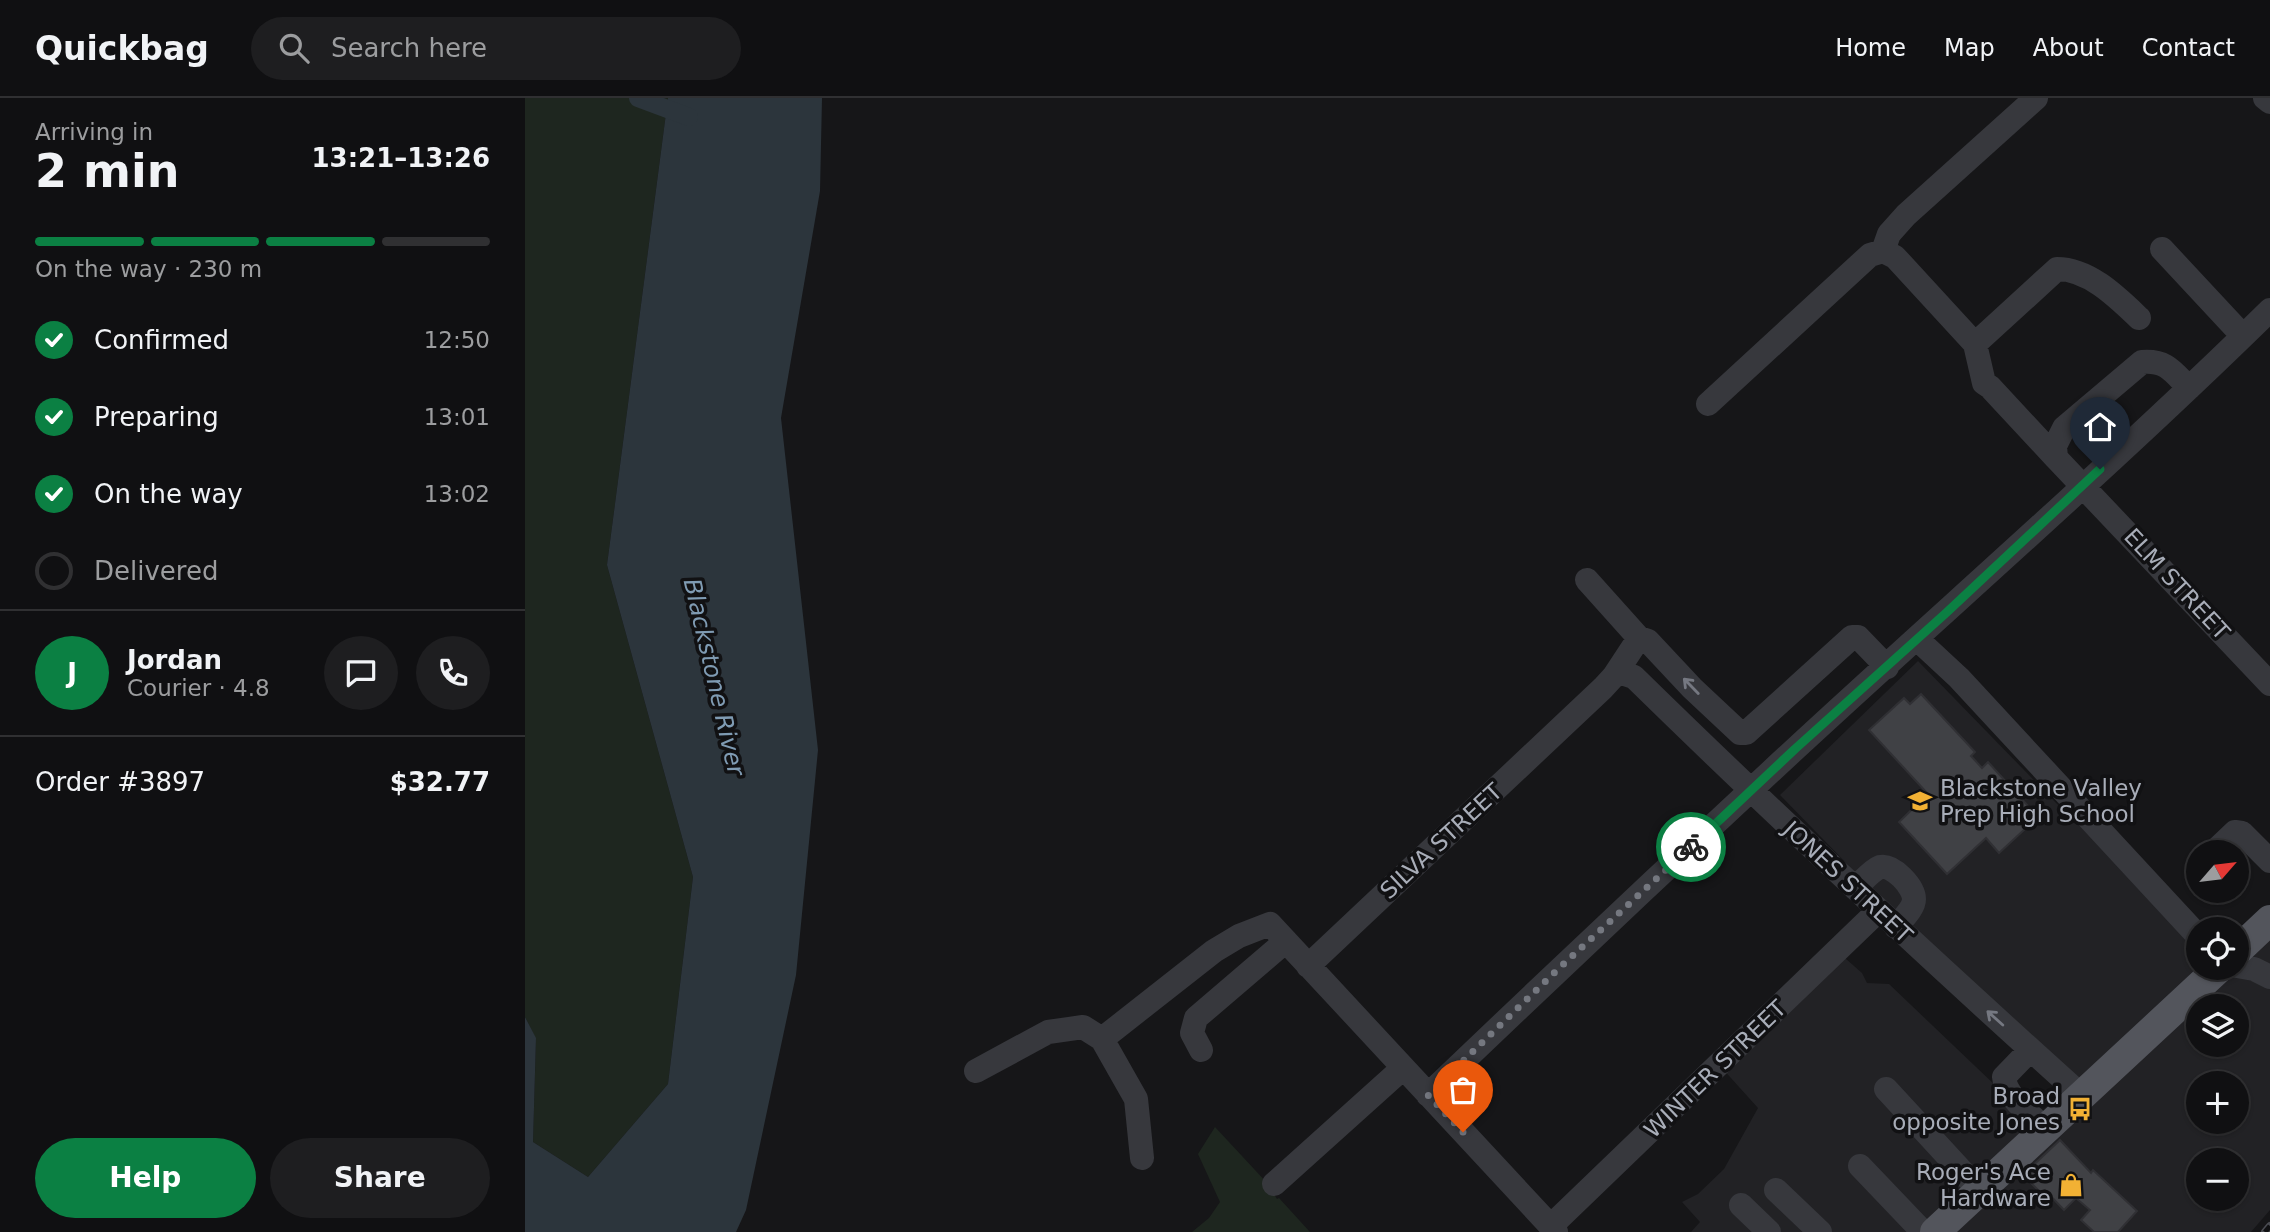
<!DOCTYPE html>
<meta charset="utf-8">
<style>
:root{--surface:#101012;--page:#1e1e20;--text:#f1f3f6;--muted:#9c9d9f;--line:#303032;--accent:#0b8043}
body{margin:0;font-family:"DejaVu Sans",sans-serif;background:var(--page);color:var(--text);height:100vh;display:flex;flex-direction:column;font-size:26px;white-space:nowrap}
*{box-sizing:border-box;margin:0}
p{font-size:23px;color:var(--muted)}
.icon{flex:none;width:38px;height:38px;fill:none;stroke:currentColor;stroke-width:2;stroke-linecap:round;stroke-linejoin:round}
.map{position:relative;flex:1;overflow:hidden}
.details{display:flex;flex-direction:column;background:var(--surface);width:525px}
.details>*{flex:none}
.needle{width:46px;rotate:62deg}
.buttons{position:absolute;left:1661px;top:742px;display:grid;gap:14px}
.buttons a{display:grid;place-items:center;width:63px;height:63px;border-radius:50%;background:var(--surface);box-shadow:0 2px 5px #0004,0 0 0 2px var(--line);font-size:35px}
.pin{position:absolute;display:grid;place-items:center;width:60px;height:60px;color:#fff;margin:-72px -30px;border-radius:50% 50% 50% 0;rotate:-45deg;box-shadow:0 0 7px #0007}
.pin .icon{rotate:45deg}
.courier{position:absolute;display:grid;place-items:center;width:70px;height:70px;margin:-35px;border:5px solid #0b8043;border-radius:50%;background:#fff;color:#222;box-shadow:0 2px 9px #0007}
.head em{font-style:normal;font-weight:700}
.head div{display:flex;flex-direction:column-reverse}
.head{display:flex;align-items:center;justify-content:space-between;height:119px;padding:0 35px}
h1{font-size:46px;font-weight:700;line-height:52px}
.bar{display:grid;grid-template-columns:repeat(4,1fr);gap:10px 7px;align-content:center;height:84px;padding:0 35px}
.bar i{height:9px;border-radius:5px;background:var(--line)}
.bar .selected{background:var(--accent)}
.bar p{grid-column:span 4}
.line{display:flex;align-items:center;gap:18px;padding:0 35px;border-top:2px solid var(--line)}
.line div{flex:1}
.round{display:grid;place-items:center;flex:none;width:74px;height:74px;border-radius:37px;background:var(--page)}
ol{padding:0 35px;list-style:none}
li{display:flex;align-items:center;gap:21px;height:77px}
li p{margin-inline-start:auto}
li .icon{padding:7px;border-radius:50%;background:var(--accent);color:#fff;stroke-width:4}
li:last-child{color:var(--muted)}
li i{width:38px;height:38px;border:4px solid var(--line);border-radius:50%}
.button{display:flex;gap:14px;margin-top:auto;padding:14px 35px}
.button a{flex:1;height:80px;border-radius:42px;background:var(--accent);color:#fff;font-size:28px;font-weight:700;line-height:80px;text-align:center}
.button a+a{background:var(--page);color:var(--text)}
header{display:flex;align-items:center;gap:42px;box-sizing:border-box;height:98px;padding:0 35px;background:var(--surface);border-bottom:2px solid var(--line)}
header strong{font-size:33px}
nav{display:flex;gap:38px;margin-inline-start:auto;font-size:24px}
.search{width:490px;height:63px;background:var(--page);display:flex;align-items:center;gap:18px;box-sizing:border-box;padding:0 24px;border-radius:38px;color:var(--muted);font-size:26px}
main{display:flex;flex:1;min-height:0}
.map>svg:first-child{display:block}
</style>
<header>
<strong>Quickbag</strong>
<div class="search"><svg class="icon" aria-label="search" viewBox="0 0 24 24"><circle cx="10" cy="10" r="6"/><path d="M15 15l6 6"/></svg>Search here</div>
<nav><a>Home</a><a>Map</a><a>About</a><a>Contact</a></nav>
</header>
<main>
<section class="details">
<div class="head"><div><h1>2 min</h1><p>Arriving in</p></div><em>13:21–13:26</em></div>
<div class="bar"><i class="selected"></i><i class="selected"></i><i class="selected"></i><i></i><p>On the way · 230 m</p></div>
<ol>
<li><svg class="icon" aria-label="check" viewBox="0 0 24 24"><path d="M5 12l5 5 9-10"/></svg>Confirmed<p>12:50</p></li>
<li><svg class="icon" aria-label="check" viewBox="0 0 24 24"><path d="M5 12l5 5 9-10"/></svg>Preparing<p>13:01</p></li>
<li><svg class="icon" aria-label="check" viewBox="0 0 24 24"><path d="M5 12l5 5 9-10"/></svg>On the way<p>13:02</p></li>
<li><i></i>Delivered</li>
</ol>
<div class="line" style="height:126px"><b class="round" style="background:var(--accent);color:#fff">J</b><div><b>Jordan</b><p>Courier · 4.8</p></div><a class="round"><svg class="icon" aria-label="chat" viewBox="0 0 24 24"><path d="M4 5h16v11H9l-5 4z"/></svg></a><a class="round"><svg class="icon" aria-label="phone" viewBox="0 0 24 24"><path d="M5 4h4l2 5-3 2q2 4 5 5l2-3 5 2v4C11 20 4 13 5 4z"/></svg></a></div>
<div class="line" style="height:91px"><div>Order #3897</div><b>$32.77</b></div>
<div class="button"><a>Help</a><a>Share</a></div>
</section>
<div class="map">
<svg width="1745" height="1134" viewBox="0 0 1745 1134">
<rect width="100%" height="100%" fill="#161618"/>
<path fill="#222225" fill-rule="evenodd" d="M1393 563 1535 709 1542 700 1673 839V870H1712L1745 823V1112L1726 1134H1166L1175 1124 1157 1104 1173 1096 1199 1071 1233 1010 1196 969 1312 853 1337 875 1342 885 1364 886 1516 1031 1553 1003 1255 697ZM1673 908H1712V947H1673ZM1673 985H1712V1024H1673ZM1673 1062H1712V1101H1673Z"/>
<path fill="#1e261f" d="M0 0H143L82 467 168 779 143 986 63 1079 8 1044 11 941 0 919Z
M690 1029 743 1086 752 1101 754 1100 785 1134H667L684 1120 695 1104 673 1056Z"/>
<path fill="#2c353c" d="M143 0H297L295 93 256 320 293 652 271 877 221 1112 211 1134H0V919L11 940 8 1044 63 1079 143 986 168 779 82 467Z"/>
<g fill="none" stroke-linecap="round" stroke-linejoin="round">
<path stroke="#2c353c" stroke-width="18" d="M113 0 164 19"/>
</g>
<path fill="#404145" stroke="#303034" stroke-width="2" d="M1396 596 1450 654 1446 658 1457 670 1463 664 1513 719 1474 755 1461 740 1422 776 1374 724 1403 696 1344 632 1379 600 1385 606Z
M1535 1042 1566 1075 1568 1072 1612 1113 1593 1134H1569L1556 1122 1565 1112 1551 1100 1539 1112 1520 1092 1516 1095 1503 1082 1507 1078 1502 1073Z"/>
<g fill="none" stroke-linecap="round" stroke-linejoin="round">
<path stroke="#37383d" stroke-width="24" d="M1740 0 1745 4
M1637 151 1718 238
M1358 153 1364 136 1381 117 1511 0
M1664 290C1648 274 1642 262 1617 264L1539 330 1530 348 1531 360 1745 586
M1183 306 1345 157 1358 153 1370 159 1450 246
M1531 360 1465 289 1459 285 1450 246 1532 171C1564 171 1592 199 1614 220
M1062 482 1114 540 1123 543 1167 590 1215 635H1221L1327 539H1333L1362 569
M1392 541 1434 580 1673 838
M1089 578 1097 575 1109 579C1255 722 1405 861 1557 998
M1690 753 1710 734 1717 735 1745 763
M1330 790C1337 784 1347 772 1355 769 1368 766 1389 789 1389 801 1389 811 1376 822 1371 829
M783 868 1078 590 1089 578 1114 540
M1712 868 1729 871 1745 879
M676 952 667 935 671 920 761 843
M1505 952 1479 979C1480 999 1508 1018 1521 1032
M451 973 523 934 558 929 577 941
M1361 991 1455 1093
M903 997C1024 881 1146 766 1269 652 1428 505 1591 363 1745 212
M617 1060 611 1001 577 941 689 853 714 838 745 826 1031 1134
M1335 1068 1398 1134
M749 1086 878 970
M1251 1092 1295 1134
M1216 1107 1244 1134
M1026 1128 1353 813"/>
<path stroke="#53555c" stroke-width="30" d="M1712 853 1745 822
M1410 1134 1694 870"/>
<g stroke="#4a4c52" stroke-width="8">
<path id="rail" d="M1740 1134 1745 1128"/>
</g>
<use href="#rail" stroke="#111113" stroke-width="5" stroke-dasharray="16" stroke-linecap="butt"/>
</g>
<defs><path id="oneway-shaft" d="M-6 0H5M1.5-3L5.5 0L1.5 3" fill="none" stroke-width="1.6" stroke-linecap="round" stroke-linejoin="round" transform="scale(1.75)"/></defs>
<g stroke="#757881">
<use href="#oneway-shaft" transform="translate(1166 588) rotate(-134)"/>
<use href="#oneway-shaft" transform="translate(1470 920) rotate(-138)"/>
</g>
<g fill="none" stroke-linecap="round" stroke-linejoin="round">
<path stroke="#757880" stroke-width="7" stroke-dasharray="0 12.6" d="M938 1034 903 997 1031 873 1166 749"/>
<path stroke="#0b8043" stroke-width="9" d="M1166 749 1270 651 1421 515 1575 371"/>
</g>
<defs>
<g id="school-bare" transform="scale(1.89)"><path d="M0-5L7-2L0 1L-7-2ZM-4 1L0 2.5L4 1V4Q0 6-4 4Z" fill="#f2b134" stroke="#111113" stroke-width="2.5" paint-order="stroke"/></g>
<g id="bus-bare" transform="scale(1.89)"><path d="M-5-6H5V4H4V6H2V4H-2V6H-4V4H-5ZM-3.5-4V0h7V-4ZM-3.5 1.2v1.5H-2V1.2ZM2 1.2v1.5H3.5V1.2Z" fill="#f2b134" stroke="#111113" stroke-width="2.5" paint-order="stroke"/></g>
<g id="shop-bare" transform="scale(1.89)"><path d="M-5-2.5h2.3a2.7 3.5 0 0 1 5.4 0H5L5.5 6h-11ZM-1.5-2.5h3a1.5 2.3 0 0 0-3 0Z" fill="#f2b134" stroke="#111113" stroke-width="2.5" paint-order="stroke"/></g>
</defs>
<g fill-rule="evenodd">
<use href="#school-bare" x="1395" y="703"/>
<use href="#bus-bare" x="1555" y="1011"/>
<use href="#shop-bare" x="1546" y="1087"/>
</g>
<g text-anchor="middle" stroke-width="7" stroke-linejoin="round" paint-order="stroke">
<g font-size="23" fill="#a8adb8" stroke="#111113">
<text transform="translate(1652 486) rotate(47)" y="8">ELM STREET</text>
<text transform="translate(916 743) rotate(-43)" y="8">SILVA STREET</text>
<text transform="translate(1323 784) rotate(43)" y="8">JONES STREET</text>
<text transform="translate(1190 971) rotate(-44)" y="8">WINTER STREET</text>
</g>
<g font-size="23" fill="#a8adb8" stroke="#111113" text-anchor="end">
<text x="1415" y="698" text-anchor="start">Blackstone Valley<tspan x="1415" dy="26">Prep High School</tspan></text>
<text x="1535" y="1006">Broad<tspan x="1535" dy="26">opposite Jones</tspan></text>
<text x="1526" y="1082">Roger's Ace<tspan x="1526" dy="26">Hardware</tspan></text>
</g>
<g font-size="24" font-style="italic" fill="#7f9bb3" stroke="#111113">
<text transform="translate(189 579) rotate(77)" y="8">Blackstone River</text>
</g>
</g>
</svg>
<div class="buttons">
<a><svg class="needle" viewBox="-14 -14 28 28"><path d="M0-13l5 13h-10z" fill="#e53935"/><path d="M0 13l5-13h-10z" fill="#9c9d9f"/></svg></a>
<a><svg class="icon" aria-label="locate" viewBox="0 0 24 24"><circle cx="12" cy="12" r="6"/><path d="M12 2v4M12 18v4M2 12h4M18 12h4"/></svg></a>
<a><svg class="icon" aria-label="layers" viewBox="0 0 24 24"><path d="M12 4l9 5-9 5-9-5zM3 14l9 5 9-5"/></svg></a>
<a>+</a>
<a>−</a>
</div>
<div class="pin" style="left:938px;top:1034px;background:#ea580c"><svg class="icon" aria-label="bag" viewBox="0 0 24 24"><path d="M5 8h14l-1 12H6zM9 8a3 3 0 0 1 6 0"/></svg></div>
<div class="pin" style="left:1575px;top:371px;background:#1f2937"><svg class="icon" aria-label="home" viewBox="0 0 24 24"><path d="M3 11l9-7 9 7M6 9v11h12V9"/></svg></div>
<div class="courier" style="left:1166px;top:749px"><svg class="icon" aria-label="bike" viewBox="0 0 24 24"><circle cx="6" cy="16" r="4"/><circle cx="18" cy="16" r="4"/><path d="M6 16l4-8h5l3 8M10 8l3 8H6M13 5h3"/></svg></div>
</div>
</main>
